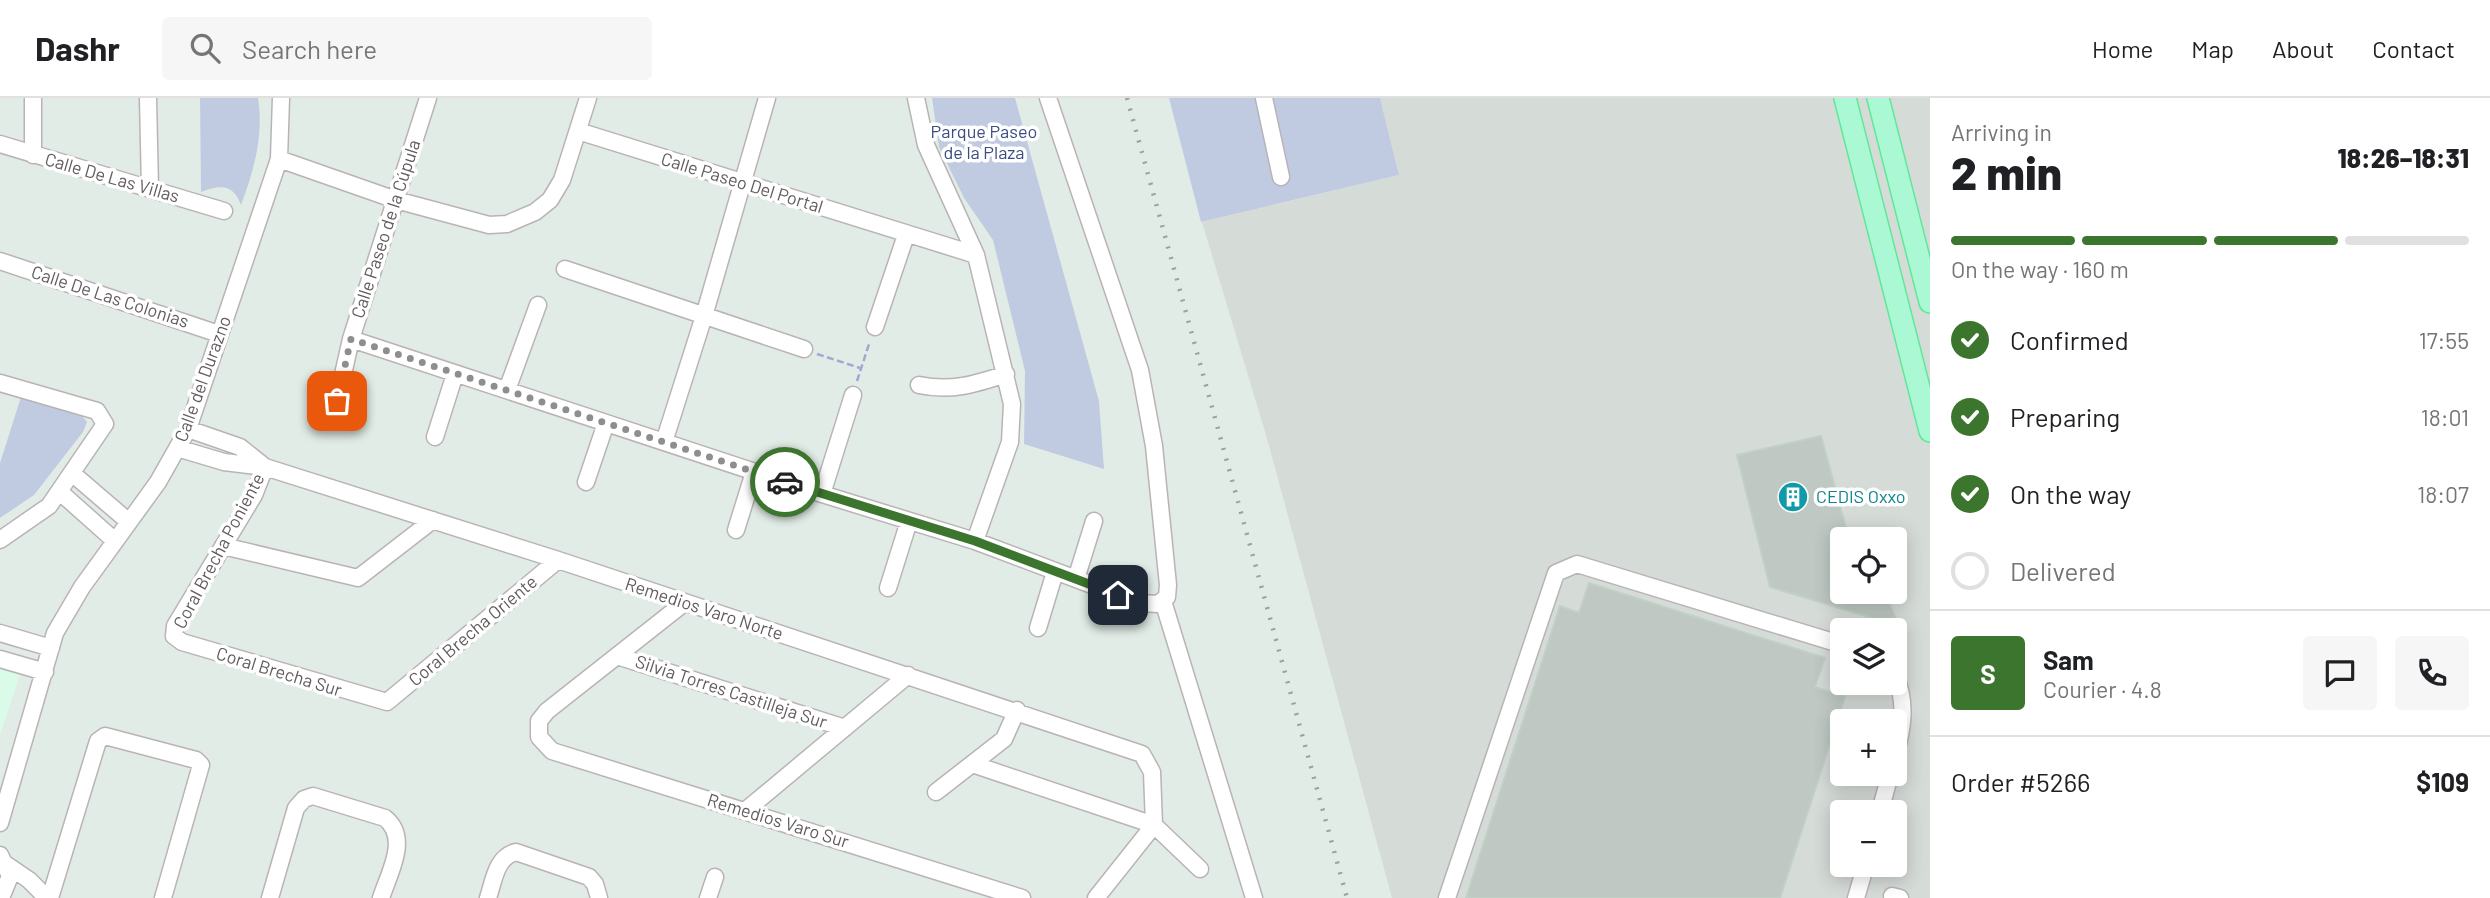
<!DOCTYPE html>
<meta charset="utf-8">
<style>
:root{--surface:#fff;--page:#f6f6f6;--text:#202124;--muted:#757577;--line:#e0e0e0;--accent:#3c752d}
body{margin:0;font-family:Barlow,sans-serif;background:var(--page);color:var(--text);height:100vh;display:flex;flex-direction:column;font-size:26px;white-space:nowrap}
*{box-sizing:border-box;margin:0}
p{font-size:23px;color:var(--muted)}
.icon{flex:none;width:38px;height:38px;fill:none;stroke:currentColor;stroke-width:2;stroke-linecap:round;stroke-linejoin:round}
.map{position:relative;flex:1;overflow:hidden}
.panel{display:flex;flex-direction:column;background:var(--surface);width:560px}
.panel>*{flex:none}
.buttons{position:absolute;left:1830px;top:429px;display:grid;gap:14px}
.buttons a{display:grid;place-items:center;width:77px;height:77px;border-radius:7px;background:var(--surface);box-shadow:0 4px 18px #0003;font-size:35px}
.pin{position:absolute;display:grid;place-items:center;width:60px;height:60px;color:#fff;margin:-30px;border-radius:14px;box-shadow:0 4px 10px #0006}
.courier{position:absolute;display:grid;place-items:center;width:70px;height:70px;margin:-35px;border:5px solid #3c752d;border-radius:50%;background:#fff;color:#222;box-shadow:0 2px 9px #0007}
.overview em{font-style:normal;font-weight:800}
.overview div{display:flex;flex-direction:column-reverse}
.overview{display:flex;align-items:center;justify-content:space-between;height:119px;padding:0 21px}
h1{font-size:46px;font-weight:800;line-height:52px}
.bar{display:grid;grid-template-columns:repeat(4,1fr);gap:10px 7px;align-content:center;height:84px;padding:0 21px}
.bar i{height:9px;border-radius:5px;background:var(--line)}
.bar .on{background:var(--accent)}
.bar p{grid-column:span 4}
.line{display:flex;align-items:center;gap:18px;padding:0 21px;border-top:2px solid var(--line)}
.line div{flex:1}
.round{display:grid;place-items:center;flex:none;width:74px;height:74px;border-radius:7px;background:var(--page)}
ol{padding:0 21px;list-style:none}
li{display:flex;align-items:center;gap:21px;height:77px}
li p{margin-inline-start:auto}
li .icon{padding:7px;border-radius:50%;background:var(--accent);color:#fff;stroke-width:4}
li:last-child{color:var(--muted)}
li i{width:38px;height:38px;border:4px solid var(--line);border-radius:50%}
header{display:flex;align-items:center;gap:42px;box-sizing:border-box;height:98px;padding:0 35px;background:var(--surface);border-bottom:2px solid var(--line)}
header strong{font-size:33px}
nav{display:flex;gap:38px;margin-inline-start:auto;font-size:24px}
.search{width:490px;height:63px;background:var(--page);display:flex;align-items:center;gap:18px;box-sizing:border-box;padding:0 24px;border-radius:7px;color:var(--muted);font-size:26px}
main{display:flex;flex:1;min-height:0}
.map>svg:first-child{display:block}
</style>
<header>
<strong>Dashr</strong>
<div class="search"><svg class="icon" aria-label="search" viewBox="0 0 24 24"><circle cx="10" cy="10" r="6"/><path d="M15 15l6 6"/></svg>Search here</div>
<nav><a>Home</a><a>Map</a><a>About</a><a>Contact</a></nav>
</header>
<main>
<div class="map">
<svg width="1930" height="800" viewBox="0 0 1930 800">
<rect width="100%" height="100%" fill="#e2ece7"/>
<path fill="#d9fbe8" d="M0 571 20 577 0 637Z"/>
<path fill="#d5dbd7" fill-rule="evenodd" d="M1380 0H1930V800H1392L1266 337 1202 124 1399 77ZM1843 441H1895V494H1843ZM1843 532H1895V584H1843ZM1843 623H1895V676H1843ZM1843 714H1895V766H1843Z"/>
<path fill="#c0cbe2" d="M200 0H258C264 37 254 72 241 107 233 85 220 87 201 94Z
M932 0H1015L1099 303 1104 371 1024 346 1025 273 993 142 964 100 939 49Z
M1169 0H1380L1399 77 1201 124Z
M21 299 82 318 87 324 83 334 34 397 0 420V365Z"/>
<path fill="#bfc8c2" stroke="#c1d0c7" stroke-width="2" d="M1821 338 1849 441H1843V494H1863L1864 500 1886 497 1899 528 1770 489 1737 357Z
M1589 485 1825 560 1815 589 1845 599 1780 800H1466L1560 508 1579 515Z"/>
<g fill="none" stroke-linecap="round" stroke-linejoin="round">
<g stroke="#b9b3b7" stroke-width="19">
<path id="minor" d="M33 0V57
M148 0 150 91
M916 0 926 47 976 157 1012 306 1010 344 975 443
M1264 0 1281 79
M578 33 976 157
M0 46 224 113
M279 61 396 102 489 127 507 126 535 114 550 102 562 82 588 0
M0 163 219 236
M565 171 804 251
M875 229 906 137
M351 241 822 396 975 443 1140 505 1158 506 1167 499 1168 487 1154 348 1140 272 1048 0
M0 285 97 313 105 326 49 408 0 442
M919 287C951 294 976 286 1006 276
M507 292 538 207
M337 303 351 241 428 0
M188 331 240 349 265 369
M435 339 455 276
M664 344 704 218 767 0
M177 350 224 364 265 369 558 462 1142 656 1152 674 1154 727 1096 800
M265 369 254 397 175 528 174 538 182 544 387 604 558 462
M73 376 129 424
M586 384 606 325
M60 394 115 443
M822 396 853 297
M736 432 754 374
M223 448 358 480 433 422
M1076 481 1094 423
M888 490 909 423
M1163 503 1254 800
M684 505 547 613 539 623V639L552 653 1022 800
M1038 530 1055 474
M0 535 51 550
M617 558 845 630
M0 561 45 574
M1895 577C1907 605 1903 630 1895 658
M972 666 1154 727 1200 771
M936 694 1004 641 1017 612
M745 713 908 577
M1880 714 1890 676
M0 725 55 535 82 489 158 384 188 331 279 61 281 0
M0 757 10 778 1 800
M7 767 29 782 47 800
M1892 798 1900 800
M50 800 98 643 105 638 196 662 201 667 163 800
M270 800 296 710 304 701 313 698 385 720C410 740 389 775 381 800
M488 800C494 782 496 759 516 754L589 779 595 786 599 800
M708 800 715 779
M1447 800 1556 475 1577 466 1843 547
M1856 800 1866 766"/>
</g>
<g stroke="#61e798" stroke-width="24">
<path id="major" d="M1845 0 1930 333
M1878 0 1930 204"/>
</g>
<path stroke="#a4a7d3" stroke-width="2.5" stroke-dasharray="7 3.5" stroke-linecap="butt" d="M817 256 860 270
M857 283 870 243"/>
<use href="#minor" stroke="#fff" stroke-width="16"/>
<use href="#major" stroke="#abf9d4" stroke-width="21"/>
<path stroke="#a19ea0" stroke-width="4.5" stroke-dasharray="2 9" stroke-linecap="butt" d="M1127 0 1347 800"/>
</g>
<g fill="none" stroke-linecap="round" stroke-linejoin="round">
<path stroke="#8f8e8f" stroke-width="7" stroke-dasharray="0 12.6" d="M337 303 351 241 785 384"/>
<path stroke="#3c752d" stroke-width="9" d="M785 384 975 443 1118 497"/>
</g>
<defs>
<g id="building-disc" transform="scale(1.575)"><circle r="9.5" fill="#0f9aa8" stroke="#fff"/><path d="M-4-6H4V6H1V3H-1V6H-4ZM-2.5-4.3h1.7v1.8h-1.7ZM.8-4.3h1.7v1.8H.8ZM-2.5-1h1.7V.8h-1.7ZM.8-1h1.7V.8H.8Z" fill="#fff"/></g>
</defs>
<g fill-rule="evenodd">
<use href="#building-disc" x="1793" y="399"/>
</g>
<g text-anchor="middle" stroke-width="7" stroke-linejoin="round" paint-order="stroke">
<g font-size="18" fill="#3b4d81" stroke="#fff">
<text x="984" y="40">Parque Paseo<tspan x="984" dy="21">de la Plaza</tspan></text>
</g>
<g font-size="18" fill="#625b60" stroke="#fff">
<text transform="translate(112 80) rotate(16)" y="6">Calle De Las Villas</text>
<text transform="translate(742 85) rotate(17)" y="6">Calle Paseo Del Portal</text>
<text transform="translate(386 131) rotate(-72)" y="6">Calle Paseo de la Cúpula</text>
<text transform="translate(110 199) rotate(18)" y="6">Calle De Las Colonias</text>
<text transform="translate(203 281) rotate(-70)" y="6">Calle del Durazno</text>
<text transform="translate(219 453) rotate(-62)" y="6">Coral Brecha Poniente</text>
<text transform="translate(704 511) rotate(18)" y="6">Remedios Varo Norte</text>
<text transform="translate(473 533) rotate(-40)" y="6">Coral Brecha Oriente</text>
<text transform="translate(279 574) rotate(17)" y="6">Coral Brecha Sur</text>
<text transform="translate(731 594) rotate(18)" y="6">Silvia Torres Castilleja Sur</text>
<text transform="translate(778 723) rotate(17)" y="6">Remedios Varo Sur</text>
</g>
<g font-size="18" fill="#0d838f" stroke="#fff" text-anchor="start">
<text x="1816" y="405">CEDIS Oxxo</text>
</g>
</g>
</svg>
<div class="buttons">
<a><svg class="icon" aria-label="locate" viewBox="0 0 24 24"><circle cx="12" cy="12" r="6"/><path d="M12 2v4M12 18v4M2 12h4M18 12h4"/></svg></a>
<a><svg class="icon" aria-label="layers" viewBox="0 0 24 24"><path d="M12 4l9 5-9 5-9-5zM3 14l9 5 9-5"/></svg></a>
<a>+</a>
<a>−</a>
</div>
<div class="pin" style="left:337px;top:303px;background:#ea580c"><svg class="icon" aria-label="bag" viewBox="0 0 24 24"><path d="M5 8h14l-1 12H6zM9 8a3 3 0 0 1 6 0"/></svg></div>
<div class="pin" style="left:1118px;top:497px;background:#1f2937"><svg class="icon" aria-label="home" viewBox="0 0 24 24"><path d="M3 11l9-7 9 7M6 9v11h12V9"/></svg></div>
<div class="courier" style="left:785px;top:384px"><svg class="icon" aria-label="car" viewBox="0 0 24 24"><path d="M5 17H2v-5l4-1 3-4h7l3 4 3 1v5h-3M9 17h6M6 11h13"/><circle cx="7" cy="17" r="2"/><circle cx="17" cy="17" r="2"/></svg></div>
</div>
<section class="panel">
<div class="overview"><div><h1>2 min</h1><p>Arriving in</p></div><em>18:26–18:31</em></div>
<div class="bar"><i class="on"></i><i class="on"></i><i class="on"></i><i></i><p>On the way · 160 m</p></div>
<ol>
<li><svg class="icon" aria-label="check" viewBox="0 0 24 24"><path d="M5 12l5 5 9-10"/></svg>Confirmed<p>17:55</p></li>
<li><svg class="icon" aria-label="check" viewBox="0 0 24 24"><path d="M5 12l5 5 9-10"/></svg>Preparing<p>18:01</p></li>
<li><svg class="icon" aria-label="check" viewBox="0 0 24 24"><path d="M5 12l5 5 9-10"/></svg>On the way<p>18:07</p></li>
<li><i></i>Delivered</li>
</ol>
<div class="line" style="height:126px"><b class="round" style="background:var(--accent);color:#fff">S</b><div><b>Sam</b><p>Courier · 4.8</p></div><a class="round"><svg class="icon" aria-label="chat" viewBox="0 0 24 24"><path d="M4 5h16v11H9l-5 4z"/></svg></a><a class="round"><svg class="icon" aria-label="phone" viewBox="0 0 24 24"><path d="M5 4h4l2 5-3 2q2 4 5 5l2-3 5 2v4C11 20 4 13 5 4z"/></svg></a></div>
<div class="line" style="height:91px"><div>Order #5266</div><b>$109</b></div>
</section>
</main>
